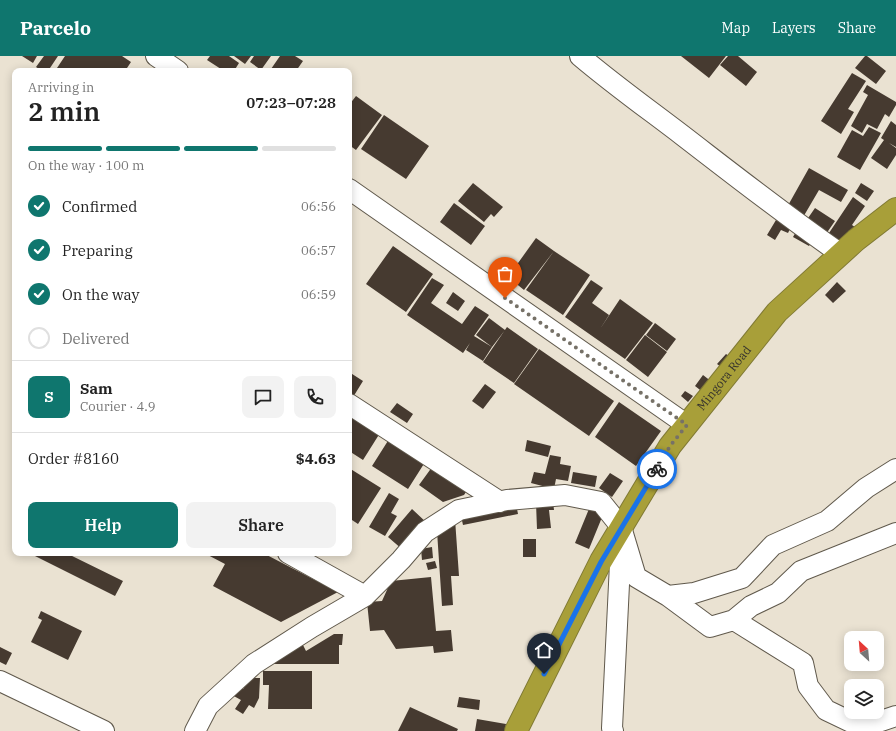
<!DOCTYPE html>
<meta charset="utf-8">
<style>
:root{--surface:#fff;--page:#f2f2f2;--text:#222;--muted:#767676;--line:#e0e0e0;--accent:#0f766e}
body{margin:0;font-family:"IBM Plex Serif",serif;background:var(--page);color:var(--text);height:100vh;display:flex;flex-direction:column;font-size:15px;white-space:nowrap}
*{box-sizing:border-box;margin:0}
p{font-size:13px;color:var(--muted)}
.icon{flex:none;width:22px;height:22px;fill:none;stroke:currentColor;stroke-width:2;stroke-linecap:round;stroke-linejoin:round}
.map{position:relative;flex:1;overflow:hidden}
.panel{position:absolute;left:12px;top:12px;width:340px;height:488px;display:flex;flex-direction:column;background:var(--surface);border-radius:8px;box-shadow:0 2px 10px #0003}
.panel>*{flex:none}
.needle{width:26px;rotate:334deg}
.buttons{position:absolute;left:844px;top:575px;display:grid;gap:8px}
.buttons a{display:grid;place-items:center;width:40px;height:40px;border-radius:8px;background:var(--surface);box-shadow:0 2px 10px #0003;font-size:20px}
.pin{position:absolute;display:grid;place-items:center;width:34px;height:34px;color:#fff;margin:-41px -17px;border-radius:50% 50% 50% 0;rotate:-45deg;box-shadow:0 0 4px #0007}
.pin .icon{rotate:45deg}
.courier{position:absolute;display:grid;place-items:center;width:40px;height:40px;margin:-20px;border:3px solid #1a73e8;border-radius:50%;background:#fff;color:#222;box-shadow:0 1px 5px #0007}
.overview em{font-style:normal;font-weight:600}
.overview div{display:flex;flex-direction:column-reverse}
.overview{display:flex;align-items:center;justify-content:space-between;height:68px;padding:0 16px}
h1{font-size:26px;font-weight:600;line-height:30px}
.bar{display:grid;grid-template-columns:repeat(4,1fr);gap:6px 4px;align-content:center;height:48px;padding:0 16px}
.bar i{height:5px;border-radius:3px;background:var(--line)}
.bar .selected{background:var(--accent)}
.bar p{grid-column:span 4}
.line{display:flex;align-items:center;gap:10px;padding:0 16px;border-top:1px solid var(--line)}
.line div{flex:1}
.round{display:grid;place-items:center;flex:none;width:42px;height:42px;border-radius:8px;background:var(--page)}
ol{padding:0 16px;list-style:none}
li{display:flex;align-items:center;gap:12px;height:44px}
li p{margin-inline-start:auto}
li .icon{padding:4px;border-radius:50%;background:var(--accent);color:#fff;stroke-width:4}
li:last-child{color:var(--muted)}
li i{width:22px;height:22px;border:2px solid var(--line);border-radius:50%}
.primary-button{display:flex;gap:8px;margin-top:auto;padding:8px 16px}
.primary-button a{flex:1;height:46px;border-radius:8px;background:var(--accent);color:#fff;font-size:16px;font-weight:600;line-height:46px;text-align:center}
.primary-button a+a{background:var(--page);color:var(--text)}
header{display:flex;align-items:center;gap:24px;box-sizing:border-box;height:56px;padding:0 20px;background:var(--accent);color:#fff}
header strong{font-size:19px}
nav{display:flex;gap:22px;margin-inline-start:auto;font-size:14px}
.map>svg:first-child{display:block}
</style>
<header>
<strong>Parcelo</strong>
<nav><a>Map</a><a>Layers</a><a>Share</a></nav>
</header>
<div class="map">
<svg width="896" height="675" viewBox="0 0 896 675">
<rect width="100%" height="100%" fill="#eae2d2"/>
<path fill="#463a30" d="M22 0H37L33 7Z
M44 0H58L48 15H42L36 11Z
M65 0H122L131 6 125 15H55Z
M210 0H229L239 7 234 15H224L207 4Z
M234 0H251L245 8Z
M254 0H271L261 14 250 6Z
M280 0H295L303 5 296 15H274L271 13Z
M681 0H726L709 22Z
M728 0H738L757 16 746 30 720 9Z
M865 0H867L886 15 876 28 855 12Z
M852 17 866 25 848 53 854 56 841 78 821 65Z
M867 29 896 46V49L889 61 885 58 877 73 867 68 862 77 851 70 868 39 863 36Z
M356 40 382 59 356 94 349 89V81L352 78 349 75V49Z
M384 59 429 90 406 123 361 93Z
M891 65 896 69V91L889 87 896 92V99L887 113 871 102 884 84 881 82Z
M869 71 881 77 860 114 837 101 852 74 863 80Z
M809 112 848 134 841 146 819 134 802 163 786 153Z
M473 127 503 151 494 161 491 158 484 166 458 145Z
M861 127 874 135 867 145 855 137Z
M853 141 865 150 852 169 859 174 840 188 827 180Z
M454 147 485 170 471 189 440 166Z
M815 152 835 165 826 178 806 165Z
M776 164 790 173 788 177 781 174 775 184 767 179Z
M797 174 813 184 809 190 793 181Z
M536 182 554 195 524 234 508 221Z
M393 190 433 218 406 256 366 228Z
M554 195 590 219 578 237 546 216 578 237 563 259 526 234Z
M432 222 444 229 431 247 462 268 475 250 489 259 474 280 492 291 483 305 466 294 470 287 463 297 407 259Z
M591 224 603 232 592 247 609 259 600 273 620 243 653 267 625 303 565 261Z
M837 226 846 235 833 247 825 239Z
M453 236 465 245 458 255 446 247Z
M489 262 505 274 492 291 476 279Z
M655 267 676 283 667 295 646 279Z
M507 271 538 293 514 327 483 306Z
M645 279 667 296 648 321 626 304Z
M539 293 614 345 589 380 514 328Z
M726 298 732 302 724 313 717 308Z
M349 316 363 325 350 346 349 345Z
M703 319 712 326 704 337 695 330Z
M485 328 496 336 483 353 472 345Z
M685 335 693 340 688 346 681 340Z
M619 346 661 375 636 410 595 381Z
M397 347 413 358 407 367 390 356Z
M349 357 380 377 363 404 349 395Z
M391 380 427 403 408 433 372 410Z
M527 384 551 390 548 401 525 395Z
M550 399 561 401 560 408 571 410 568 425 556 423 554 433 531 427 534 416 545 418Z
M435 407 470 430 464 439 443 446 419 429Z
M349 412 381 432 358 468 349 462Z
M573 416 597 420 595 431 571 427Z
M610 417 623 425 612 441 599 432Z
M389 437 399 443 391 457 397 460 385 480 369 471Z
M553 446 554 454H549L551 472 537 473 536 447Z
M516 448 518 458 463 469 461 460Z
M591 448 605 454 589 493 575 487Z
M412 453 427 467 403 494 388 481Z
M455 463 459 520H451L453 549 442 550 437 475Z
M523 483H536V501H523Z
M432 491 433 502 422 504 421 493Z
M29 497H66L123 525 115 540Z
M204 497H263L338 536 281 566 213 530 225 508Z
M435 505 437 512 428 514 426 507Z
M431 521 436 575 451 574 453 595 434 597 433 590 396 593 384 574 370 575 367 546 382 545 391 525Z
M41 555 82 575 68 604 31 586 42 564 38 562Z
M330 571 303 589 306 595 334 578H343L342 589H339V608H270Z
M0 591 12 597 6 609 0 606Z
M263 615H312V653H268L269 629H263Z
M250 622H260L259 642 254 652 249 649 243 658 235 653 241 644 232 639 237 630 243 633Z
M459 641 480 644 479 654 457 651Z
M410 651 458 673 457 675H398Z
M477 663 506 668 505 675H475Z"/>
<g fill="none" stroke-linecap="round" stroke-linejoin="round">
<g stroke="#60594c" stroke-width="22">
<path id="minor" d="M156 0 178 15
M580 0C613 28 648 53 682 79 734 119 786 160 841 198
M349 133 687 369
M349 348 500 446
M288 497 365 540
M668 540 710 571 734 564 803 607 808 630 826 654 851 666 869 669 868 675
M734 564 751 550 778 537 801 515 896 477
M0 625 104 675
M869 669 896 660
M195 675 208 650 254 608 312 571 365 540 401 504 425 476 459 454 507 444 565 439 601 446 621 471 636 521 668 540 694 537 742 522 773 489 827 465 866 432 896 413
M613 675 612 672 621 487"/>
</g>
<g stroke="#807a35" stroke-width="24">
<g id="highway">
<path id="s1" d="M516 675 601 505 670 390 777 256 856 184 896 153"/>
</g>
</g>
<use href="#minor" stroke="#fff" stroke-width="20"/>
<use href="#highway" stroke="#a89f39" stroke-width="22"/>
</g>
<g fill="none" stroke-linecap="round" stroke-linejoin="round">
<path stroke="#767167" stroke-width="4" stroke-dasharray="0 7.2" d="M505 242 687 369 670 390 657 413"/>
<path stroke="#1a73e8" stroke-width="5" d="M544 618 601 506 657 413"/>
</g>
<g text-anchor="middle" stroke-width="4" stroke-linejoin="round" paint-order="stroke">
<g font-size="12" fill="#37342e" stroke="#fff">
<text dy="4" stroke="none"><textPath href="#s1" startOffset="411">Mingora Road</textPath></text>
</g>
</g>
</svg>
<div class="buttons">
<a><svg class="needle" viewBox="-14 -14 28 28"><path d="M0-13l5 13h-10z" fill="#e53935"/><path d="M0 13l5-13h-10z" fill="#767676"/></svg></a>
<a><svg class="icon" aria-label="layers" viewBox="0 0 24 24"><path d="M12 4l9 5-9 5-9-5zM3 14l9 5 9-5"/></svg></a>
</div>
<div class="pin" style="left:505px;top:242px;background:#ea580c"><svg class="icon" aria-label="bag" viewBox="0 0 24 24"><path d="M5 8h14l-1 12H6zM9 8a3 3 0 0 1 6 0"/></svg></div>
<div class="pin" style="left:544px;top:618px;background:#1f2937"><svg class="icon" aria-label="home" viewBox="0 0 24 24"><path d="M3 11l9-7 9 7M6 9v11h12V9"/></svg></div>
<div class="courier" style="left:657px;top:413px"><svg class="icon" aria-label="bike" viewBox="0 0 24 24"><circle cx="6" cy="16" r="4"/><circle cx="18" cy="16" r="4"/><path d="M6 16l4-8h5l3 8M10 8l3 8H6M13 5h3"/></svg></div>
<section class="panel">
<div class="overview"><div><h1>2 min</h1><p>Arriving in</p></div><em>07:23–07:28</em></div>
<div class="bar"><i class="selected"></i><i class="selected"></i><i class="selected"></i><i></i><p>On the way · 100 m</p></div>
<ol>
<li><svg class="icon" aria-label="check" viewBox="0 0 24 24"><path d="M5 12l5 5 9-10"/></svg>Confirmed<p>06:56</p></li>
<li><svg class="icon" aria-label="check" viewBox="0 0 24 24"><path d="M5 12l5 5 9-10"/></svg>Preparing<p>06:57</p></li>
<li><svg class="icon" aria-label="check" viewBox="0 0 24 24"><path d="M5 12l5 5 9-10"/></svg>On the way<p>06:59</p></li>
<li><i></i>Delivered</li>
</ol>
<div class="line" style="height:72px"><b class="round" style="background:var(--accent);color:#fff">S</b><div><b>Sam</b><p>Courier · 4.9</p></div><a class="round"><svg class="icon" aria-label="chat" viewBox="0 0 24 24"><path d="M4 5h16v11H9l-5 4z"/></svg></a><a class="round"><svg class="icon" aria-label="phone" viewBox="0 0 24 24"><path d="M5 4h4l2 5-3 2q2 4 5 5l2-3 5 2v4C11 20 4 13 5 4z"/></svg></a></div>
<div class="line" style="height:52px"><div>Order #8160</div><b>$4.63</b></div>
<div class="primary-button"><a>Help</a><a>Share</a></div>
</section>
</div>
